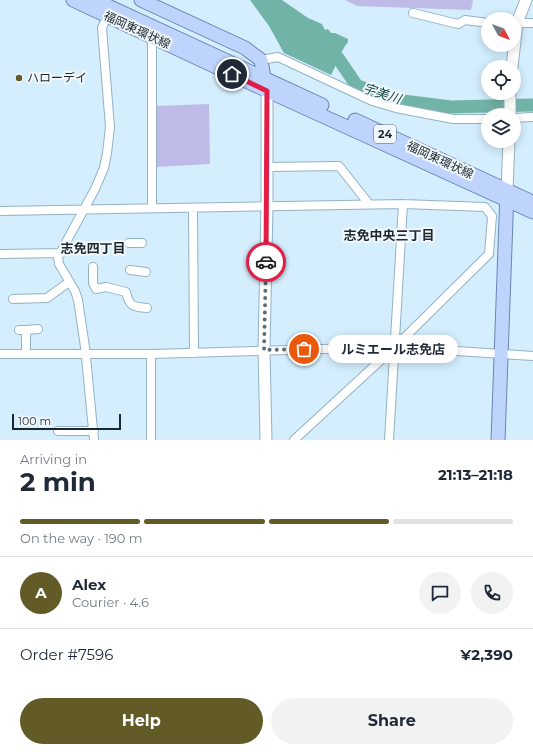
<!DOCTYPE html>
<meta charset="utf-8">
<style>
:root{--surface:#fff;--page:#f2f2f3;--text:#1f2937;--muted:#747a83;--line:#e0e1e3;--accent:#625a27}
body{margin:0;font-family:Montserrat,"Noto Sans JP",sans-serif;background:var(--page);color:var(--text);height:100vh;display:flex;flex-direction:column;font-size:15px;white-space:nowrap}
*{box-sizing:border-box;margin:0}
p{font-size:13px;color:var(--muted)}
.icon{flex:none;width:22px;height:22px;fill:none;stroke:currentColor;stroke-width:2;stroke-linecap:round;stroke-linejoin:round}
.map{position:relative;height:440px;overflow:hidden}
.details{display:flex;flex-direction:column;background:var(--surface);flex:1}
.details>*{flex:none}
.needle{width:26px;rotate:131deg}
.tools{position:absolute;left:481px;top:12px;display:grid;gap:8px}
.tools a{display:grid;place-items:center;width:40px;height:40px;border-radius:50%;background:var(--surface);box-shadow:0 2px 10px #0003;font-size:20px}
.scale{position:absolute;left:12px;bottom:10px;width:109px;box-sizing:border-box;padding-left:4px;border:2px solid #1c282f;border-top:0;font-size:11px;line-height:14px;white-space:nowrap;color:#1c282f;-webkit-text-stroke:3px #f1f7fc;paint-order:stroke}
.pin{position:absolute;display:grid;place-items:center;width:34px;height:34px;color:#fff;margin:-17px;border:2px solid #fff;border-radius:50%;box-shadow:0 1px 4px #0007}
.courier{position:absolute;display:grid;place-items:center;width:40px;height:40px;margin:-20px;border:3px solid #e11d48;border-radius:50%;background:#fff;color:#222;box-shadow:0 1px 5px #0007}
.bubble{position:absolute;height:28px;border-radius:14px;background:var(--surface);box-shadow:0 2px 10px #0003;font-size:13px;font-weight:700;line-height:28px;text-align:center}
.summary em{font-style:normal;font-weight:700}
.summary div{display:flex;flex-direction:column-reverse}
.summary{display:flex;align-items:center;justify-content:space-between;height:68px;padding:0 20px}
h1{font-size:26px;font-weight:700;line-height:30px}
.bar{display:grid;grid-template-columns:repeat(4,1fr);gap:6px 4px;align-content:center;height:48px;padding:0 20px}
.bar i{height:5px;border-radius:3px;background:var(--line)}
.bar .current{background:var(--accent)}
.bar p{grid-column:span 4}
.line{display:flex;align-items:center;gap:10px;padding:0 20px;border-top:1px solid var(--line)}
.line div{flex:1}
.round{display:grid;place-items:center;flex:none;width:42px;height:42px;border-radius:21px;background:var(--page)}
.primary-button{display:flex;gap:8px;margin-top:auto;padding:8px 20px}
.primary-button a{flex:1;height:46px;border-radius:24px;background:var(--accent);color:#fff;font-size:16px;font-weight:700;line-height:46px;text-align:center}
.primary-button a+a{background:var(--page);color:var(--text)}
.map>svg:first-child{display:block}
</style>
<div class="map">
<svg width="533" height="440" viewBox="0 0 533 440">
<rect width="100%" height="100%" fill="#d4eefe"/>
<path fill="#bfbbe8" d="M345 0H473L471 10 357 6Z
M209 104 210 164 155 167 154 106Z"/>
<path fill="#72b3a7" d="M250 0H282L308 18 322 24 325 30 328 29 331 33H335L348 39V42C340 52 337 64 331 75L284 53 269 26Z"/>
<g fill="none" stroke-linecap="round" stroke-linejoin="round">
<path stroke="#72b3a7" stroke-width="13" d="M325 49 338 58 357 86 403 101 451 107 533 105"/>
<g stroke="#93b2c5" stroke-width="10">
<path id="street" d="M413 13 458 24 465 20 488 23
M517 23H533
M261 60 278 57 372 101 396 108 453 119H488
M514 118 533 117
M267 167 339 166 369 204
M152 208V43L154 38
M193 208 194 353
M0 211 403 204 485 207 492 216 489 254 395 347 294 440
M129 243H142
M0 254 61 253
M93 267V283L96 289 106 287 126 292C129 306 133 307 147 308
M130 270 146 272
M13 299 47 298 69 282
M19 330H26V354
M26 330 38 329
M0 354H151L395 347 533 356
M151 354V440
M58 431H94
M94 440 85 347 78 300 75 291 59 264 58 257 95 189 104 168 107 153 110 127 102 28 107 16
M389 440 403 204"/>
</g>
<g stroke="#93b2c5" stroke-width="13">
<path id="secondary" d="M512 67 517 23 526 0
M510 115V93
M507 191 509 141
M266 440 264 350 267 206V91"/>
</g>
<g stroke="#6986b4" stroke-width="15">
<path id="primary" d="M73 0 257 86 533 212
M95 0 322 105
M141 0 245 48 261 60 265 84
M355 120 528 200
M498 440 507 192"/>
</g>
<use href="#street" stroke="#fff" stroke-width="8"/>
<use href="#secondary" stroke="#fff" stroke-width="11"/>
<use href="#primary" stroke="#bed4fd" stroke-width="13"/>
</g>
<g fill="none" stroke-linecap="round" stroke-linejoin="round">
<path stroke="#5c6d77" stroke-width="4" stroke-dasharray="0 7.2" d="M266 262 264 350 304 349"/>
<path stroke="#e11d48" stroke-width="5" d="M232 74 267 91 266 262"/>
</g>
<circle fill="#625a27" stroke="#f1f7fc" stroke-width="1.5" cx="19" cy="78" r="4"/>
<g text-anchor="middle" stroke-width="4" stroke-linejoin="round" paint-order="stroke">
<rect fill="#f1f7fc" stroke="#5c666c" stroke-width="1" x="374" y="125" width="22" height="18" rx="3"/>
<g font-size="11" font-weight="bold" fill="#1c282f">
<text x="385" y="138">24</text>
</g>
<g font-size="12" fill="#1c282f" stroke="#f1f7fc">
<text transform="translate(137 30) rotate(25)" y="4">福岡東環状線</text>
<text transform="translate(440 160) rotate(25)" y="4">福岡東環状線</text>
</g>
<g font-size="12" fill="#1c282f" stroke="#f1f7fc" text-anchor="start">
<text x="27" y="82">ハローデイ</text>
</g>
<g font-size="13" font-style="italic" fill="#0d473f" stroke="#f1f7fc">
<text transform="translate(382 93) rotate(18)" y="5">宇美川</text>
</g>
<g font-size="13" font-weight="bold" fill="#1c282f" stroke="#f1f7fc">
<text x="389" y="240">志免中央三丁目</text>
<text x="93" y="253">志免四丁目</text>
</g>
</g>
</svg>
<div class="tools">
<a><svg class="needle" viewBox="-14 -14 28 28"><path d="M0-13l5 13h-10z" fill="#e53935"/><path d="M0 13l5-13h-10z" fill="#747a83"/></svg></a>
<a><svg class="icon" aria-label="locate" viewBox="0 0 24 24"><circle cx="12" cy="12" r="6"/><path d="M12 2v4M12 18v4M2 12h4M18 12h4"/></svg></a>
<a><svg class="icon" aria-label="layers" viewBox="0 0 24 24"><path d="M12 4l9 5-9 5-9-5zM3 14l9 5 9-5"/></svg></a>
</div>
<div class="scale">100 m</div>
<div class="pin" style="left:304px;top:349px;background:#ea580c"><svg class="icon" aria-label="bag" viewBox="0 0 24 24"><path d="M5 8h14l-1 12H6zM9 8a3 3 0 0 1 6 0"/></svg></div>
<div class="pin" style="left:232px;top:74px;background:#1f2937"><svg class="icon" aria-label="home" viewBox="0 0 24 24"><path d="M3 11l9-7 9 7M6 9v11h12V9"/></svg></div>
<div class="courier" style="left:266px;top:262px"><svg class="icon" aria-label="car" viewBox="0 0 24 24"><path d="M5 17H2v-5l4-1 3-4h7l3 4 3 1v5h-3M9 17h6M6 11h13"/><circle cx="7" cy="17" r="2"/><circle cx="17" cy="17" r="2"/></svg></div>
<div class="bubble" style="left:328px;top:335px;width:130px">ルミエール志免店</div>
</div>
<section class="details">
<div class="summary"><div><h1>2 min</h1><p>Arriving in</p></div><em>21:13–21:18</em></div>
<div class="bar"><i class="current"></i><i class="current"></i><i class="current"></i><i></i><p>On the way · 190 m</p></div>
<div class="line" style="height:72px"><b class="round" style="background:var(--accent);color:#fff">A</b><div><b>Alex</b><p>Courier · 4.6</p></div><a class="round"><svg class="icon" aria-label="chat" viewBox="0 0 24 24"><path d="M4 5h16v11H9l-5 4z"/></svg></a><a class="round"><svg class="icon" aria-label="phone" viewBox="0 0 24 24"><path d="M5 4h4l2 5-3 2q2 4 5 5l2-3 5 2v4C11 20 4 13 5 4z"/></svg></a></div>
<div class="line" style="height:52px"><div>Order #7596</div><b>¥2,390</b></div>
<div class="primary-button"><a>Help</a><a>Share</a></div>
</section>
